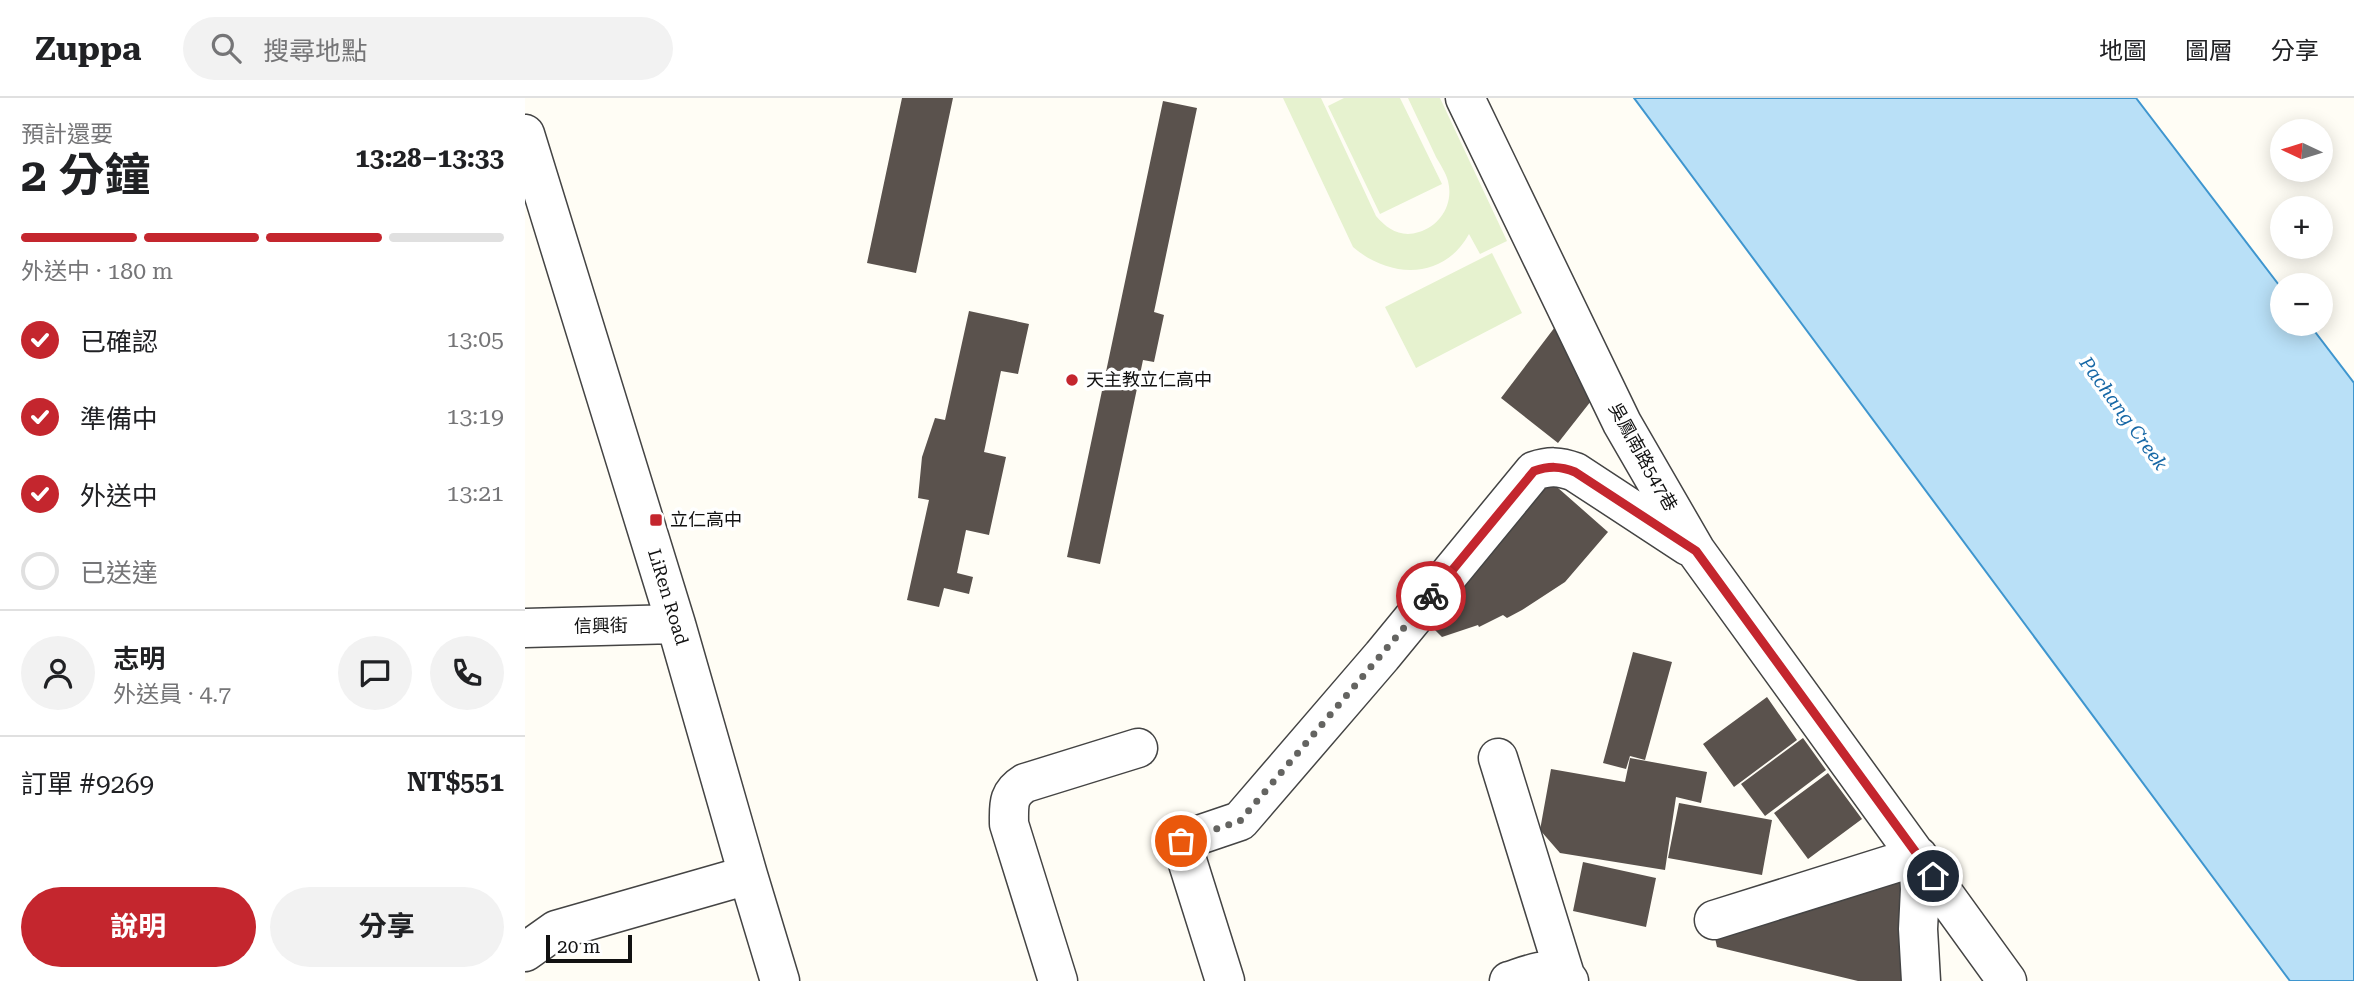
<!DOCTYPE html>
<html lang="zh-TW">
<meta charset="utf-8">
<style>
:root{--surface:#fff;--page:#f2f2f2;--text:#202124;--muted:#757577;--line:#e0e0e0;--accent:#c4262e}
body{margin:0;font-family:"Roboto Serif","Noto Sans TC",serif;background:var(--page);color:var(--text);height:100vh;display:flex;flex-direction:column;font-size:26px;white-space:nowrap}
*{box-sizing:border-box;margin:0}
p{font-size:23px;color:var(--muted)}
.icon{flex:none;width:38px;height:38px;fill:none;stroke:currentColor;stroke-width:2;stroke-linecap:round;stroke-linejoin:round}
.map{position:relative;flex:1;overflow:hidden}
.side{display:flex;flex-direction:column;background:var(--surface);width:525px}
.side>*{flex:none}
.needle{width:46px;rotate:274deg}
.tools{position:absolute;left:1745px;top:21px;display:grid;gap:14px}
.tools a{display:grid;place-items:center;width:63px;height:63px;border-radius:50%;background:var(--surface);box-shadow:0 4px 18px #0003;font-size:35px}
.scale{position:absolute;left:21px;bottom:18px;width:86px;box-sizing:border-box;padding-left:7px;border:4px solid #111;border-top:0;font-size:19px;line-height:24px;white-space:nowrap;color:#111;-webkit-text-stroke:5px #fff;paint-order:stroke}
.pin{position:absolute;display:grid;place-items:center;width:60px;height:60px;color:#fff;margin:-30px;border:4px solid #fff;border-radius:50%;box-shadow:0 2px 7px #0007}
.courier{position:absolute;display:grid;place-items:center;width:70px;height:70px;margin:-35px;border:5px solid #c4262e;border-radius:50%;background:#fff;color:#222;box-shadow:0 2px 9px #0007}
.summary em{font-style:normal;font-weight:700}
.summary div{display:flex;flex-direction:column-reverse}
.summary{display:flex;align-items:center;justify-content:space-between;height:119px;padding:0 21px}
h1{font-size:46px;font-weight:700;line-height:52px}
.bar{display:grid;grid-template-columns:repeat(4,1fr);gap:10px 7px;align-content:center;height:84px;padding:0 21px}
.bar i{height:9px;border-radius:5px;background:var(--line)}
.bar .on{background:var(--accent)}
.bar p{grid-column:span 4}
.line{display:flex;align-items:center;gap:18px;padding:0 21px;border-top:2px solid var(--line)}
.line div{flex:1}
.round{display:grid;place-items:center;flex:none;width:74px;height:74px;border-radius:37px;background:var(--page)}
ol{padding:0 21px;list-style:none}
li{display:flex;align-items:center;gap:21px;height:77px}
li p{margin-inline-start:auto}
li .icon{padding:7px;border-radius:50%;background:var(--accent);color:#fff;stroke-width:4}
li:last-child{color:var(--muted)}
li i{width:38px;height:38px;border:4px solid var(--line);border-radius:50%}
.action{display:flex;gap:14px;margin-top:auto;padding:14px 21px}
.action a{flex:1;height:80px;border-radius:42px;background:var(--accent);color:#fff;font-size:28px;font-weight:700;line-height:80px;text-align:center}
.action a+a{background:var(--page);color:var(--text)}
header{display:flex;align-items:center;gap:42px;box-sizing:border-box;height:98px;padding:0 35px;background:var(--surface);border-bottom:2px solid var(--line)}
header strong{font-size:33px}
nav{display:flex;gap:38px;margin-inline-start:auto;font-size:24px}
.search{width:490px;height:63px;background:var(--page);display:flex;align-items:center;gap:18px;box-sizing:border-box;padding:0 24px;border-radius:38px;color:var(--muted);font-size:26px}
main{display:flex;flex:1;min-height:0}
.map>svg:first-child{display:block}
</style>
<header>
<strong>Zuppa</strong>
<div class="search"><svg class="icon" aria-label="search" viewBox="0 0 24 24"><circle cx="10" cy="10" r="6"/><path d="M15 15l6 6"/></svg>搜尋地點</div>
<nav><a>地圖</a><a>圖層</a><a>分享</a></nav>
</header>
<main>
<section class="side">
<div class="summary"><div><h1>2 分鐘</h1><p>預計還要</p></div><em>13:28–13:33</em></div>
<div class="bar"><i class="on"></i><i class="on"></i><i class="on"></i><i></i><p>外送中 · 180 m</p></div>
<ol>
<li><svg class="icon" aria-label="check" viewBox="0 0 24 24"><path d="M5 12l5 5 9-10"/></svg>已確認<p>13:05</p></li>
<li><svg class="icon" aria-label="check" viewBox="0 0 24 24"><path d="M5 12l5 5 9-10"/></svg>準備中<p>13:19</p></li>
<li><svg class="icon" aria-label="check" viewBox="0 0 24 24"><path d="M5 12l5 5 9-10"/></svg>外送中<p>13:21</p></li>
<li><i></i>已送達</li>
</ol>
<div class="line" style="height:126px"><a class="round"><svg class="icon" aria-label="person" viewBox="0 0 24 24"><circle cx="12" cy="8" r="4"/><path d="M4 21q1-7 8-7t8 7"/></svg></a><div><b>志明</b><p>外送員 · 4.7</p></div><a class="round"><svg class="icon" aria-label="chat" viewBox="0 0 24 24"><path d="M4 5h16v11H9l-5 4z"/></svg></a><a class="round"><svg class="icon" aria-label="phone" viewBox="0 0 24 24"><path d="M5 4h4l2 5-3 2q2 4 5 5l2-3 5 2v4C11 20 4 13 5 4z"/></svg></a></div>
<div class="line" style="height:91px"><div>訂單 #9269</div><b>NT$551</b></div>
<div class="action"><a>說明</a><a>分享</a></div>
</section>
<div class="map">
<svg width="1829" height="883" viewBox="0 0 1829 883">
<rect width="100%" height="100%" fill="#fffdf5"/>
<path fill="#e6f2cf" d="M758 0H796L851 118C862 131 876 140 894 134 915 128 929 106 923 83 921 75 915 66 911 59 902 39 892 20 883 0H915L982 143 955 156 944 136C919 182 865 181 828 149Z
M819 0H875L917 86 855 116 803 8Z
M967 155 997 215 891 270 860 209Z"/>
<path fill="#b9e0f7" stroke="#3f96cf" stroke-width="2" d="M1109 0H1611L1757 191V226H1784L1829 285V883H1765Z"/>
<path fill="#5a524d" d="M377 0H428L391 175 342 165Z
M638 3 672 10 629 214 639 217 629 264 618 262 575 466 542 459Z
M444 213 504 226 493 276 476 273 459 354 481 359 464 437 441 432 432 475 448 479 444 496 419 490 414 509 382 502 404 402 393 400 397 359 410 320 420 322Z
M1030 229 1066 303 1033 345 976 300Z
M1024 382 1083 434 1040 484 997 512 982 520 978 517 954 529 953 527 917 539 902 524Z
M1108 554 1147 564 1120 662 1105 658 1101 671 1078 665Z
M1242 599 1272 642 1209 689 1178 646Z
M1278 640 1301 672 1240 718 1216 686Z
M1105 660 1182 674 1176 705 1151 699 1140 772 1035 755 1015 732 1026 671 1100 684Z
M1303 675 1337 721 1283 761 1249 715Z
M1154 705 1247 722 1237 777 1143 760Z
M1058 764 1131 780 1121 829 1048 813Z
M1379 783 1384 883H1333L1192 849 1190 840Z"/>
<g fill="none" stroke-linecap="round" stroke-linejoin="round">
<g stroke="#444" stroke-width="41">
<path id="minor" d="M940 0 1097 325 1171 453 1482 883
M0 36 151 526 223 777 255 883
M0 530 151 526
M973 660 1040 877
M1189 822 1393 758 1395 791 1393 831 1396 883
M0 854 31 832 223 777
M533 883 484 726C484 707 482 696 500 685L613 650
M700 883 656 743 715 723 857 558 1009 373C1024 368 1034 368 1050 374L1163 448
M984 883C1001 878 1032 863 1044 883"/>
</g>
<use href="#minor" stroke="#fff" stroke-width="38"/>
</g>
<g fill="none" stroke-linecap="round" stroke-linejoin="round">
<path stroke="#646461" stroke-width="7" stroke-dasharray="0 12.6" d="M656 743 715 723 906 498"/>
<path stroke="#c4262e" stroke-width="9" d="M906 498 1009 373C1024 368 1035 368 1050 374L1171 453 1408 778"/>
</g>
<g fill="#c4262e" stroke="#fff" stroke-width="2.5">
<circle cx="547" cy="282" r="7"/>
<rect x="124" y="415" width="14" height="14" rx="3.5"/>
</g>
<g text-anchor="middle" stroke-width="7" stroke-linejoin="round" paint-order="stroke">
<g font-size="18" fill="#111" stroke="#fff" text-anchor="start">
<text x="561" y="288">天主教立仁高中</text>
<text x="145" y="428">立仁高中</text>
</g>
<g font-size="18" fill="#111" stroke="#fff">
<text transform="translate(1118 359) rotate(61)" y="6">吳鳳南路547巷</text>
<text transform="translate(143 499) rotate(73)" y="6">LiRen Road</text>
<text transform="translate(76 528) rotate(-1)" y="6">信興街</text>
</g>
<g font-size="19" font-style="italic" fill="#1768a6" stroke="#fff">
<text transform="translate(1599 315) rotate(54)" y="7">Pachang Creek</text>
</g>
</g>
</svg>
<div class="tools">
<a><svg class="needle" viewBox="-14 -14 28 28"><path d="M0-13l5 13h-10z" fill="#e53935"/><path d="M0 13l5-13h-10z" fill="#757577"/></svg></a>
<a>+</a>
<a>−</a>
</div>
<div class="scale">20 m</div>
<div class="pin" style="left:656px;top:743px;background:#ea580c"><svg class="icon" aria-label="bag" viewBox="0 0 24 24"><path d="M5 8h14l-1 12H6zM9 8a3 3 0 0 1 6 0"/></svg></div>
<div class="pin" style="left:1408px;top:778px;background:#1f2937"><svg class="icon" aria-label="home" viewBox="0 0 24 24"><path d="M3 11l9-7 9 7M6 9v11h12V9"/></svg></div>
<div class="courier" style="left:906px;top:498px"><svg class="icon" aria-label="bike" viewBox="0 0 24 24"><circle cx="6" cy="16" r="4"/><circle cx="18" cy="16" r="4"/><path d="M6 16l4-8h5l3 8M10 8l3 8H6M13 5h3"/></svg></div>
</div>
</main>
